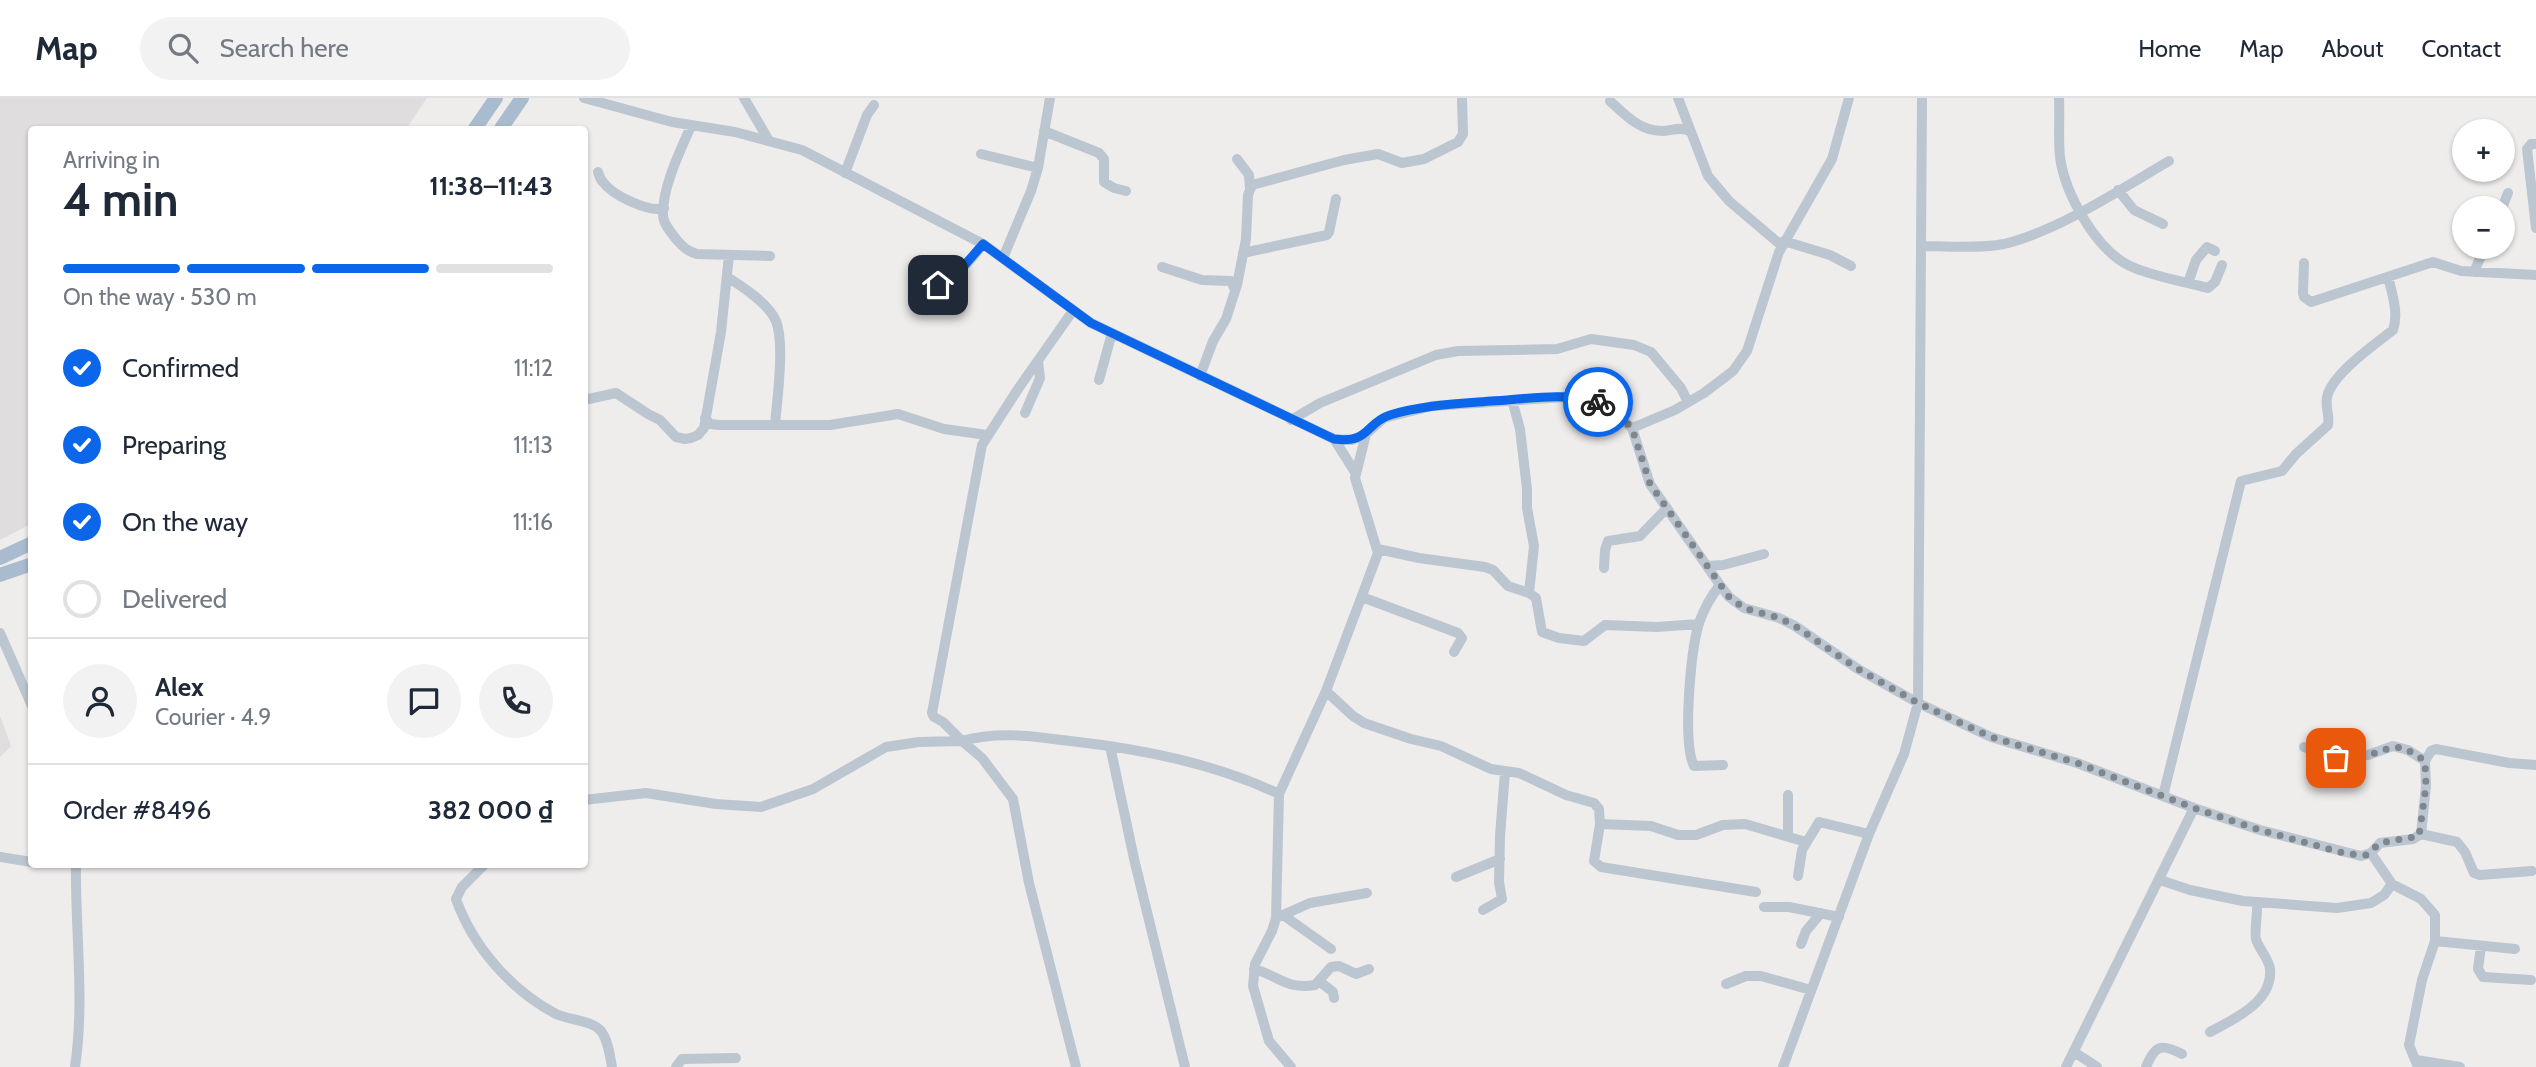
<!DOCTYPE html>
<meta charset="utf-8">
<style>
:root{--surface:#fff;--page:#f2f2f3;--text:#1f2937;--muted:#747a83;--line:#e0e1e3;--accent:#0b66ea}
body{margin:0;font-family:Cabin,sans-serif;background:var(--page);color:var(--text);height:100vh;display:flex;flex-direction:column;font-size:26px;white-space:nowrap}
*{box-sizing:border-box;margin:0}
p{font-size:23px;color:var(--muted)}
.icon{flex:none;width:38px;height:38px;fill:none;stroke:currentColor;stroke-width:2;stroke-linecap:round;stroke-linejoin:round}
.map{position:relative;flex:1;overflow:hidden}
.panel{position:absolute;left:28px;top:28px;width:560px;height:742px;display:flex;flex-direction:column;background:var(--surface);border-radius:7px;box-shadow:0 2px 5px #0004}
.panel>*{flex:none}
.controls{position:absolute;left:2452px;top:21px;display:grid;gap:14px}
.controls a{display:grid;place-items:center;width:63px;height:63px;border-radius:50%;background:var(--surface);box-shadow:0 2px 5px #0004;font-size:35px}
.pin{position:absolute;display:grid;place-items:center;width:60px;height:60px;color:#fff;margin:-30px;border-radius:14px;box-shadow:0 4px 10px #0006}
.courier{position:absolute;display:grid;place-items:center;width:70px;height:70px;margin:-35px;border:5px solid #0b66ea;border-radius:50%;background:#fff;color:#222;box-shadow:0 2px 9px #0007}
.summary em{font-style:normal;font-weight:700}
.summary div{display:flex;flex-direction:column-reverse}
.summary{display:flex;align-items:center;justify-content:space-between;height:119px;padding:0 35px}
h1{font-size:46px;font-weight:700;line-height:52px}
.bar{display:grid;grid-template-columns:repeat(4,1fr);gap:10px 7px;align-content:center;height:84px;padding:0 35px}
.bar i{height:9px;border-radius:5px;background:var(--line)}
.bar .current{background:var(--accent)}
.bar p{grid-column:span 4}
.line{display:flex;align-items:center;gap:18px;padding:0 35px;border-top:2px solid var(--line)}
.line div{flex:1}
.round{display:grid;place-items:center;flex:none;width:74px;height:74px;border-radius:37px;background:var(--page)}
ol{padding:0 35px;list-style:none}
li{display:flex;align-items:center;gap:21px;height:77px}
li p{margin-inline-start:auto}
li .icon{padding:7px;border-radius:50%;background:var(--accent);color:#fff;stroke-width:4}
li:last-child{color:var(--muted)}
li i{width:38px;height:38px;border:4px solid var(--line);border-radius:50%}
header{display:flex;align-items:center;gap:42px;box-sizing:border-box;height:98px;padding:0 35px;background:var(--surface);border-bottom:2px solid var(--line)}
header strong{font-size:33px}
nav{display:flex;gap:38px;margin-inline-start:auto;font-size:24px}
.search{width:490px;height:63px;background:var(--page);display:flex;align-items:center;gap:18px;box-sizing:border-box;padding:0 24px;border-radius:38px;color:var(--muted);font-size:26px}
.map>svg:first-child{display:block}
</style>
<header>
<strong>Map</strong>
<div class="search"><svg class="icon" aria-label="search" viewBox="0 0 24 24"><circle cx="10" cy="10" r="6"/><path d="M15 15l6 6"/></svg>Search here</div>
<nav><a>Home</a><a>Map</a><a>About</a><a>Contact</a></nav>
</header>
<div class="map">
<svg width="2536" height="969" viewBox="0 0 2536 969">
<rect width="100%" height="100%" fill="#efecec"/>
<path fill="#e0ddde" d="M0 0H427L406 31 32 32 31 426 0 442Z
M0 618 11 648 0 659Z"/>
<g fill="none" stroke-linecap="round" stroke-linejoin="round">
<path stroke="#bbc6d0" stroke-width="10" d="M584 0 672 24 735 34 802 52 983 146 1091 225 1334 341 1352 342 1366 336 1384 320 1432 308 1565 299 1603 306 1632 330 1650 386 1720 487 1729 499 1744 510 1779 520 1795 528 1858 571 1918 605 1991 639 2077 665 2194 710 2260 732 2361 758 2371 755 2380 745 2413 741 2421 736 2426 688 2425 663 2431 653 2436 651 2509 665 2536 667
M744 0 768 41
M1678 0 1708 78 1729 103 1782 148
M2059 0C2060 19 2058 39 2060 59 2065 96 2096 152 2130 168 2154 179 2183 183 2208 190L2215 184 2222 167
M1610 3C1625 17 1640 33 1662 33 1671 33 1680 28 1689 33
M691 28C680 53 662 90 663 117 663 126 671 134 676 141 683 149 687 153 697 156L770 158
M1044 33 1099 55 1104 61V84L1114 90 1126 93
M2536 46H2531L2527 51 2536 130
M981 56 1038 70
M1237 61 1249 77 1250 90
M598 74C599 77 600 81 603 84 612 97 649 115 664 110
M845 75 867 17 874 7
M2118 92 2134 112 2163 126
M2502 110 2508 95
M1784 143 1830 157 1851 168
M1922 148C1949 148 1977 151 2004 146 2058 133 2121 91 2169 63
M1243 155 1327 137 1329 134 1336 101
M1003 160 1031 93 1038 70 1050 0
M2304 165 2303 195 2304 199 2311 204 2433 164 2461 173 2536 177
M1162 169 1202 182 1231 183 1235 192
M2474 174 2485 149
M727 179C743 189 768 205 776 223 785 245 777 302 775 327
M2188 185 2196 162 2207 149 2215 153
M929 190C951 183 970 164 983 146
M1072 214 1018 291 982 347 932 615 934 619 943 624 962 643C997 633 1034 638 1070 643 1141 651 1214 665 1279 696L1326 593
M1200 278 1213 243 1226 221 1237 187 1246 141 1248 97 1252 87 1344 62 1378 56 1402 65 1424 61 1458 44 1463 36 1462 0
M1099 282 1112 235
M584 302 616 295 648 316 660 322 676 339 685 341 691 340 698 337 704 330 721 234 729 157
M1512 302 1520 331 1527 391V410L1534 448 1529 495
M1025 315 1040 280 1038 263
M705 320 710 326 719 327H830L898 316 944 331 987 337
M1291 322 1320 305 1436 257 1458 253 1557 251 1591 241 1634 247 1651 254 1681 290 1688 304
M1632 330 1675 312 1704 295 1733 273 1747 253 1779 154 1832 61 1849 0
M1366 336 1355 380 1378 455 1326 593 1353 618 1364 625 1411 641 1441 648 1491 671 1519 675 1566 697 1594 705 1599 711 1600 726 1594 763 1601 769 1756 794
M1334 341 1355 374
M1378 451 1419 460 1485 469 1493 472 1508 488 1529 495 1536 500 1542 534 1559 540 1584 543 1605 527 1657 529 1699 526
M1707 468 1723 467 1764 456
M1604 470 1605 452 1608 443 1640 438 1667 410
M1720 487C1711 498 1704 511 1699 525 1691 552 1682 643 1694 668L1723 667
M1362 499 1458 535 1462 540 1454 554
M0 535 32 608
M1110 648 1135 765 1185 969
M2304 649 2336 660 2368 657 2393 648 2408 652 2425 663
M1279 696 1276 820 1272 833 1255 866 1253 888 1269 943 1291 969
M2163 698 2241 383 2282 373 2296 356 2328 327C2330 318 2325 309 2327 299 2332 276 2375 246 2393 232 2399 216 2392 195 2388 179
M584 702 646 695 716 706 761 709 813 691 886 649 919 644 962 643 982 660 1013 701 1029 785 1076 969
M1600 726 1651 728 1678 737H1696L1723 727 1745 726 1806 744
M2421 736 2457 744 2465 754 2474 775 2480 777 2532 773
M1788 738V697
M2371 755 2392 786 2421 801 2435 817V843L2422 882 2409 947 2418 969
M0 759 32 764
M485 766 462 789 456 801C473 849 511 892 556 916 569 922 592 922 601 933 608 942 610 958 612 969
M1798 778 1802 752 1819 724 1869 736
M1456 779 1500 761
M2160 782 2190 792 2243 803 2337 810 2371 805 2384 797 2392 786
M1764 809H1789L1839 819
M1483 812 1502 801 1499 784 1500 738 1505 674
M1283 817 1331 851
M1276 820 1310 805 1367 795
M2435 843 2515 851
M1801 846 1806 833 1821 815
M2481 848 2478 871 2483 879 2531 882
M1254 871C1279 878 1287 892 1315 887L1331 869 1339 868 1356 876 1369 871
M1319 883 1333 894 1334 900
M1726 886 1746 878H1761L1811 892
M2210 934C2234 921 2273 904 2270 871 2269 860 2259 852 2256 841 2254 836 2258 814 2257 804
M2074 954 2097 969
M2416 962 2460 969
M75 969C85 901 75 834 76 766
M676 969 682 961 736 960
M1783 969 1869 736 1904 656 1918 605 1922 0
M2066 969 2194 710
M2146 969C2155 947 2161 945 2182 956"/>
<path stroke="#a9bbce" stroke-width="14" d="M474 32 496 0
M500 32 522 0
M0 460 32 445
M0 477 32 466"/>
</g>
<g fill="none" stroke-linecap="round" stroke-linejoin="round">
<path stroke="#7f868e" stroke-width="7" stroke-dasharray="0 12.6" d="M1598 304 1613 312 1632 330 1650 386 1729 499 1744 510 1779 520 1795 528 1858 571 1918 605 1991 639 2077 665 2194 710 2260 732 2347 756 2366 757 2380 745 2419 738 2426 688 2425 663C2398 645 2399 647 2369 657 2359 660 2347 659 2336 660"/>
<path stroke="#0b66ea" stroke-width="9" d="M938 187 963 169 983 146 1091 225 1334 341C1370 346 1365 325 1390 317 1423 307 1458 306 1491 303 1526 301 1564 294 1598 304"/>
</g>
</svg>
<div class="controls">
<a>+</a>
<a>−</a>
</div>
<div class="pin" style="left:2336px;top:660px;background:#ea580c"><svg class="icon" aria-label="bag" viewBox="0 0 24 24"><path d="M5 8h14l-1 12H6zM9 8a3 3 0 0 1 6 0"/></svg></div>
<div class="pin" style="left:938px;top:187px;background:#1f2937"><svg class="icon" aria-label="home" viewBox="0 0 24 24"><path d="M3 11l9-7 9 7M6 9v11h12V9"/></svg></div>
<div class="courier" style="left:1598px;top:304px"><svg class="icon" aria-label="bike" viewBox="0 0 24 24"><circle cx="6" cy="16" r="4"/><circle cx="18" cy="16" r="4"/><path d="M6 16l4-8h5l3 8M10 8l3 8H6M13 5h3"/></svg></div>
<section class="panel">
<div class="summary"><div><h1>4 min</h1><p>Arriving in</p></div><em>11:38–11:43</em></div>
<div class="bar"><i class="current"></i><i class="current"></i><i class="current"></i><i></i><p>On the way · 530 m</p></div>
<ol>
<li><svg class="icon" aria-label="check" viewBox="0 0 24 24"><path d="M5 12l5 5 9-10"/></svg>Confirmed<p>11:12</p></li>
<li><svg class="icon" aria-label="check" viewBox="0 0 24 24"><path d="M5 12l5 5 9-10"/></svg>Preparing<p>11:13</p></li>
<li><svg class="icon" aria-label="check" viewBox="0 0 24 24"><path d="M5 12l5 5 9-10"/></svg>On the way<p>11:16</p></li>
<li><i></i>Delivered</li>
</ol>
<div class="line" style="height:126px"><a class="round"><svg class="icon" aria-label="person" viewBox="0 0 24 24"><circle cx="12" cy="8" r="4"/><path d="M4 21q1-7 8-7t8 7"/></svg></a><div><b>Alex</b><p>Courier · 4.9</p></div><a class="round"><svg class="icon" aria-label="chat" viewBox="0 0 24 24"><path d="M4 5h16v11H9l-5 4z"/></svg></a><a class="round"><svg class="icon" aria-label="phone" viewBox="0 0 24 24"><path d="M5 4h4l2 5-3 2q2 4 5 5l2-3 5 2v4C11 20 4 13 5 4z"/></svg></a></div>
<div class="line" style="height:91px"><div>Order #8496</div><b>382 000 ₫</b></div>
</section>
</div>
